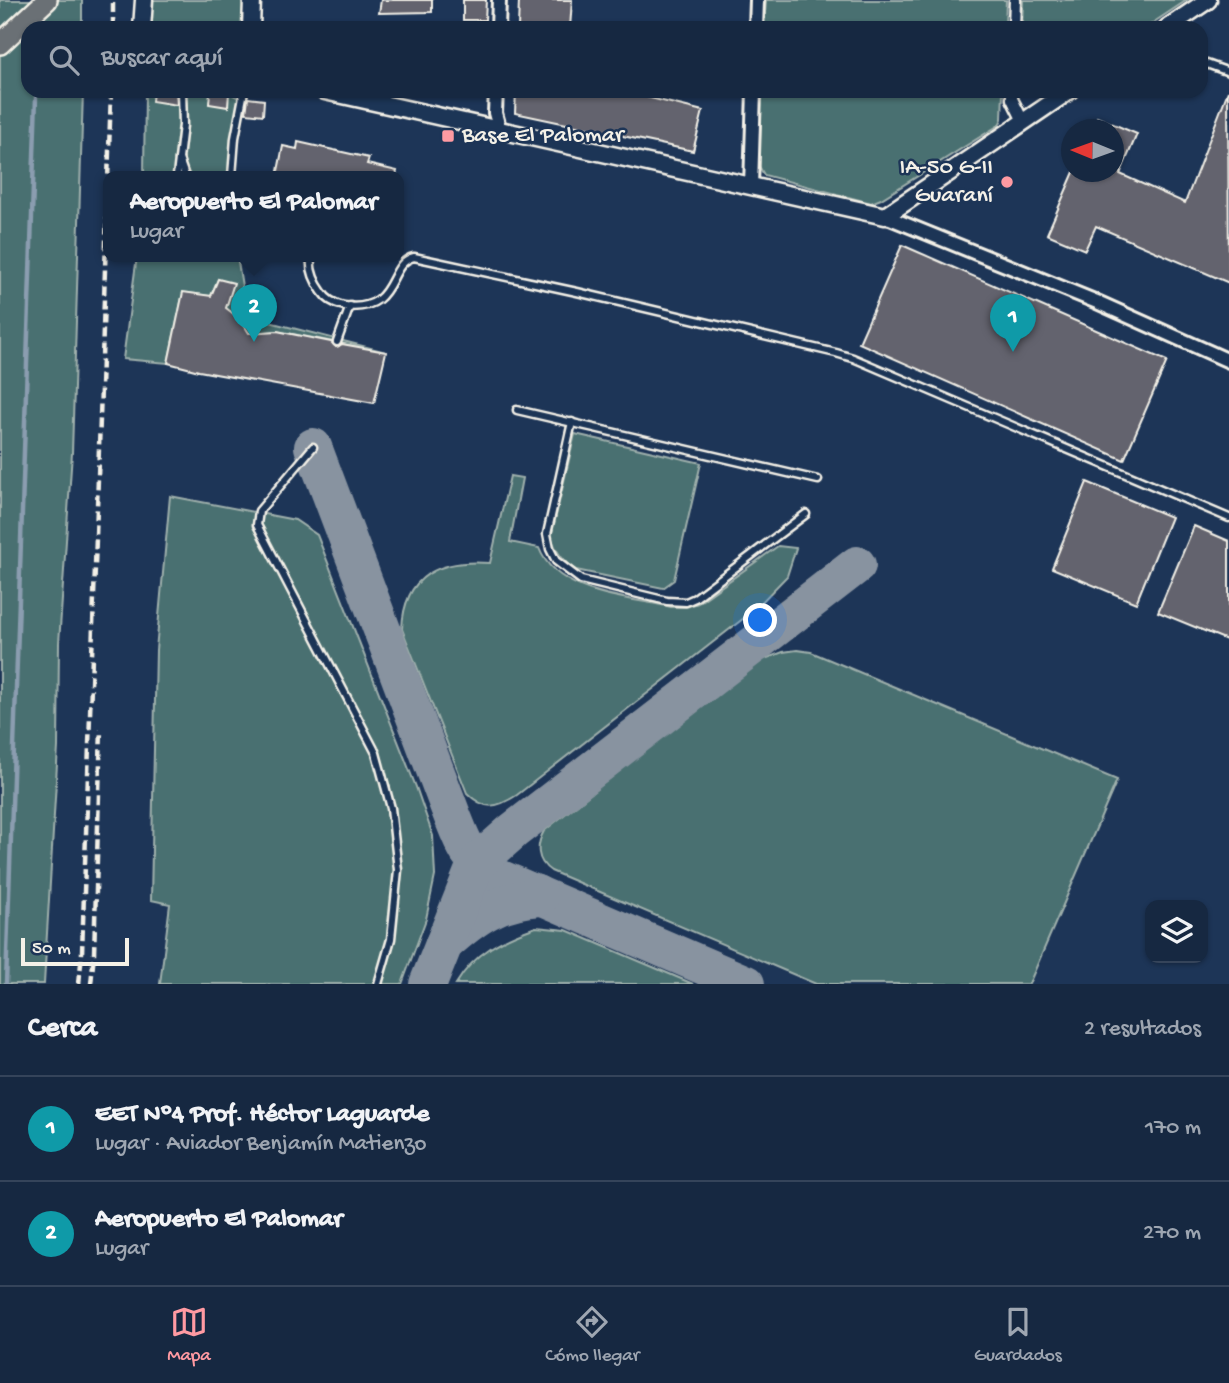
<!DOCTYPE html>
<html lang="es">
<head>
<meta charset="utf-8">
<style>
	:root { --surface:#162841; --page:#23344c; --text:#f1f3f6; --muted:#9ea6b1; --line:#35445a; --accent:#ff9aa2 }
	body { margin:0; font-family:"Gochi Hand",sans-serif; background:var(--page); color:var(--text) }
	.controls { position:absolute; right:21px; bottom:21px; display:grid; overflow:hidden; border-radius:14px; box-shadow:0 2px 5px #0004 }
	.controls button { width:63px; height:63px; display:grid; place-items:center; padding:0; border:0; border-bottom:2px solid var(--line); background:var(--surface); color:var(--text); font:35px sans-serif }
	.compass { position:absolute; left:1061px; top:119px; width:63px; height:63px; border-radius:50%; background:var(--surface); box-shadow:0 2px 5px #0004; rotate:271deg }
	.scale { position:absolute; left:21px; bottom:18px; width:108px; box-sizing:border-box; padding-left:7px; border:4px solid #f4f1e8; border-top:0; font-size:19px; line-height:24px; white-space:nowrap; color:#f4f1e8; -webkit-text-stroke:5px #1d3557; paint-order:stroke }
	.you { position:absolute; left:761px; top:621px; width:24px; height:24px; margin:-18px; border:5px solid #fff; border-radius:50%; background:#1a73e8; box-shadow:0 0 0 10px #1a73e833 }
	.badge { display:grid; place-items:center; width:46px; height:46px; border-radius:50%; background:var(--accent); color:#fff; font-size:23px; font-weight:700 }
	.pin { position:absolute; translate:-50% -58px; filter:drop-shadow(0 2px 4px #0008) }
	.pin::after { content:''; position:absolute; top:37px; width:24px; height:21px; background:inherit; clip-path:polygon(0 0,100% 0,50% 100%) }
	.popup { position:absolute; left:103px; top:171px; width:301px; height:91px; box-sizing:border-box; display:grid; place-content:center; border-radius:14px; background:var(--surface); filter:drop-shadow(0 2px 5px #0005); font-size:23px; white-space:nowrap; color:var(--muted) }
	.popup b { font-size:26px; color:var(--text) }
	.popup::after { content:''; position:absolute; left:50%; top:100%; margin-left:-14px; border:14px solid transparent; border-top-color:var(--surface) }
	.list { margin:0; padding:0; list-style:none }
	h2 { display:flex; justify-content:space-between; align-items:center; height:91px; margin:0; padding:0 28px; font-size:30px }
	h2 small { font-size:23px; font-weight:400; color:var(--muted) }
	.list li { display:grid; grid-template-columns:46px 1fr auto; gap:21px; align-items:center; box-sizing:border-box; height:105px; padding:0 28px; border-top:2px solid var(--line) }
	.list b { display:block; font-size:26px; white-space:nowrap }
	.list p { margin:0; font-size:23px; white-space:nowrap; color:var(--muted) }
	.list em { font-size:23px; font-style:normal; color:var(--muted) }
	.icon { flex:none; width:38px; height:38px; fill:none; stroke:currentColor; stroke-width:2; stroke-linecap:round; stroke-linejoin:round }
	.map { position:relative; flex:none; width:1229px; height:984px; overflow:hidden }
	.search { position:absolute; background:var(--surface); box-shadow:0 2px 5px #0004; left:21px; right:21px; top:21px; height:77px; display:flex; align-items:center; gap:18px; box-sizing:border-box; padding:0 24px; border-radius:21px; color:var(--muted); font-size:26px }
	.sheet { height:301px; background:var(--surface) }
	nav { display:flex; justify-content:space-around; align-items:center; box-sizing:border-box; height:98px; border-top:2px solid var(--line); background:var(--surface); font-size:19px; color:var(--muted) }
	nav a { display:grid; justify-items:center; gap:4px }
	nav .on { color:var(--accent) }
	.map>svg:first-child { display:block }
	.green { fill:#4a6f71; stroke:#9fb0ac; stroke-width:2 }
	.lines { fill:none; stroke-linecap:round; stroke-linejoin:round }
	.stream { stroke:#8b9db0; stroke-width:4.5 }
	.taxiway { stroke:#8893a0; stroke-width:38 }
	.building { fill:#64646e; stroke:#f4f1e8; stroke-width:2 }
	.service-casing { stroke:#f4f1e8; stroke-width:11 }
	.pedestrian-casing { stroke:#f4f1e8; stroke-width:15 }
	.minor-casing { stroke:#f4f1e8; stroke-width:18 }
	.tertiary-casing { stroke:#f4f1e8; stroke-width:21 }
	.primary-casing { stroke:#f4f1e8; stroke-width:24 }
	.service { stroke:#1d3557; stroke-width:6 }
	.pedestrian { stroke:#1d3557; stroke-width:10 }
	.minor { stroke:#1d3557; stroke-width:12 }
	.tertiary { stroke:#1d3557; stroke-width:16 }
	.primary { stroke:#6b7074; stroke-width:19 }
	.rail { stroke:#f4f1e8; stroke-width:4.5; stroke-dasharray:10 5; stroke-linecap:butt }
	.poi-dot { fill:#ff9aa2; stroke:#1d3557; stroke-width:2.5 }
	.labels { text-anchor:middle; dominant-baseline:central; stroke-width:5; stroke-linejoin:round; paint-order:stroke }
	.poi-label { font-size:24px; fill:#f4f1e8; stroke:#1d3557; text-anchor:start }
</style>
</head>
<body>
<div class="map">
<svg width="1229" height="984" viewBox="0 0 1229 984">
	<rect width="100%" height="100%" fill="#1d3557"/>
	<filter id="ink" filterUnits="userSpaceOnUse"><feTurbulence type="fractalNoise" baseFrequency=".0143" numOctaves="2"/><feDisplacementMap in="SourceGraphic" scale="14" xChannelSelector="R" yChannelSelector="G"/><feConvolveMatrix kernelMatrix="1 2 1 2 8 2 1 2 1" color-interpolation-filters="sRGB"/></filter>
	<g filter="url(#ink)">
		<g class="green">
			<polygon points="0,0 82,0 82,28 28,28 28,91 83,91 72,453 59,643 58,747 44,984 0,984"/>
			<polygon points="152,0 244,0 243,28 152,28"/>
			<polygon points="766,0 1006,0 1005,28 764,28"/>
			<polygon points="1023,0 1187,0 1145,28 1022,28"/>
			<polygon points="145,91 226,91 240,99 232,135 229,176 144,176"/>
			<polygon points="762,91 1003,91 1002,119 999,125 881,199 871,203 764,175 759,166"/>
			<polygon points="137,256 237,256 242,286 242,315 386,352 277,331 249,333 240,319 226,308 233,284 218,279 211,296 183,292 168,363 123,359"/>
			<path d="M575,434L701,463L674,580L663,588L576,570C562,560 557,553 551,537Z"/>
			<path d="M510,476L522,478L510,542L539,548C557,595 627,597 671,607H686L698,603L778,546L796,548L787,576L753,611L517,795C497,808 485,811 467,793L402,629C404,574 441,559 490,563Z"/>
			<polygon points="170,496 295,520 317,535 416,787 433,836 435,876 426,919 402,984 160,984 170,904 151,900 156,650"/>
			<path d="M797,650L811,652L1117,780L1029,984H816L551,871C536,861 536,845 544,831L754,663L783,652Z"/>
			<path d="M536,927L566,930L693,984H456C475,952 502,939 536,927Z"/>
		</g>
		<g class="lines">
			<polyline class="stream" points="6,984 36,97"/>
			<g class="taxiway">
				<path d="M313,447L452,815C463,843 468,859 494,876L746,984"/>
				<path d="M444,944C475,916 497,900 540,897L537,894"/>
				<polyline points="428,984 476,864 513,831 857,565"/>
			</g>
		</g>
		<g class="building">
			<polygon points="381,0 432,0 432,12 379,13"/>
			<polygon points="463,0 486,0 485,20 463,20"/>
			<polygon points="519,0 572,0 570,28 518,28"/>
			<polygon points="153,91 176,92 177,105 152,101"/>
			<polygon points="210,91 229,92 228,107 209,104"/>
			<polygon points="516,91 622,91 703,111 693,151 515,113"/>
			<polygon points="1228,91 1229,283 1096,226 1085,250 1047,234 1074,172 1114,172 1114,130 1092,130 1097,117 1137,134 1120,174 1185,203"/>
			<polygon points="248,98 264,100 263,115 246,113"/>
			<polygon points="298,142 369,158 367,164 397,171 396,176 277,176 283,146 297,149"/>
			<polygon points="902,245 1167,361 1124,460 859,343"/>
			<polygon points="218,279 234,283 226,308 240,319 249,333 277,331 331,342 336,347 342,344 386,352 374,403 199,371 168,363 183,292 211,296"/>
			<polygon points="1087,482 1171,517 1136,603 1052,568"/>
			<polygon points="1194,526 1229,541 1229,641 1158,612"/>
		</g>
		<g class="lines">
			<defs>
				<g id="service">
					<polyline points="1201,62 1229,72"/>
					<polyline points="179,159 185,176"/>
					<polyline points="177,176 183,125 182,91"/>
					<polyline points="232,176 235,138 244,91"/>
					<path d="M311,256C309,270 314,281 322,292C327,300 335,304 344,306C399,313 386,263 414,257L577,292L836,353L853,358L1229,518"/>
					<polyline points="337,342 350,306"/>
					<polyline points="517,410 818,480"/>
					<polyline points="572,422 547,534 550,549 556,561 581,580 667,601 686,602 695,598 806,514"/>
					<polyline points="313,447 259,511 257,525 376,753 391,808 398,870 391,939 378,984"/>
				</g>
				<g id="pedestrian">
					<polyline points="1014,28 1015,0"/>
					<polyline points="1012,91 1012,99 1023,121"/>
				</g>
				<g id="minor">
					<polyline points="498,28 499,0"/>
					<polyline points="756,28 757,0"/>
					<polyline points="496,91 495,113 500,131"/>
					<polyline points="751,186 754,91"/>
					<polyline points="885,216 1097,302 1229,361"/>
				</g>
				<g id="tertiary">
					<polyline points="142,28 144,0"/>
					<polyline points="251,28 252,0"/>
					<polyline points="1167,28 1208,0"/>
					<polyline points="325,91 885,216 1069,91"/>
				</g>
				<polyline id="primary" points="0,44 47,0"/>
			</defs>
			<use href="#service" class="service-casing"/>
			<use href="#pedestrian" class="pedestrian-casing"/>
			<use href="#minor" class="minor-casing"/>
			<use href="#tertiary" class="tertiary-casing"/>
			<use href="#primary" class="primary-casing"/>
			<use href="#service" class="service"/>
			<use href="#pedestrian" class="pedestrian"/>
			<use href="#minor" class="minor"/>
			<use href="#tertiary" class="tertiary"/>
			<use href="#primary" class="primary"/>
			<g class="rail">
				<polyline points="113,28 113,0"/>
				<polyline points="79,984 82,953 111,91"/>
				<polyline points="91,984 94,954 101,729"/>
			</g>
		</g>
	</g>
	<g class="poi-dot">
		<rect x="441" y="129" width="14" height="14" rx="3.5"/>
		<circle cx="1007" cy="182" r="7"/>
	</g>
	<g class="labels">
		<g class="poi-label">
			<text x="462" y="136">Base El Palomar</text>
			<text x="993" y="168" text-anchor="end">IA-50 G-II<tspan x="993" dy="28">Guaraní</tspan></text>
		</g>
	</g>
</svg>
<div class="controls">
<button><svg class="icon" aria-label="layers" viewBox="0 0 24 24"><path d="M12 4l9 5-9 5-9-5zM3 14l9 5 9-5"/></svg></button>
</div>
<svg class="compass" viewBox="-18 -18 36 36"><path d="M0-13l5 13h-10z" fill="#e53935"/><path d="M0 13l5-13h-10z" fill="#9ea6b1"/></svg>
<div class="scale">50 m</div>
<div class="you"></div>
<div class="pin badge" style="left:1013px;top:352px;background:#0f9aa8">1</div>
<div class="pin badge" style="left:254px;top:342px;background:#0f9aa8">2</div>
<div class="popup"><b>Aeropuerto El Palomar</b>Lugar</div>
<div class="search"><svg class="icon" aria-label="search" viewBox="0 0 24 24"><circle cx="10" cy="10" r="6"/><path d="M15 15l6 6"/></svg>Buscar aquí</div>
</div>
<section class="sheet">
<h2>Cerca<small>2 resultados</small></h2>
<ul class="list">
<li><span class="badge" style="background:#0f9aa8">1</span><div><b>EET Nº4 Prof. Héctor Laguarde</b><p>Lugar · Aviador Benjamín Matienzo</p></div><em>170 m</em></li>
<li><span class="badge" style="background:#0f9aa8">2</span><div><b>Aeropuerto El Palomar</b><p>Lugar</p></div><em>270 m</em></li>
</ul>
</section>
<nav>
<a class="on"><svg class="icon" aria-label="map" viewBox="0 0 24 24"><path d="M3 6l6-2 6 2 6-2v14l-6 2-6-2-6 2zM9 4v14M15 6v14"/></svg>Mapa</a>
<a><svg class="icon" aria-label="directions" viewBox="0 0 24 24"><path d="M12 3l9 9-9 9-9-9zM9 14v-3h6M13 9l2 2-2 2"/></svg>Cómo llegar</a>
<a><svg class="icon" aria-label="saved" viewBox="0 0 24 24"><path d="M7 4h10v16l-5-4-5 4z"/></svg>Guardados</a>
</nav>
</body>
</html>
